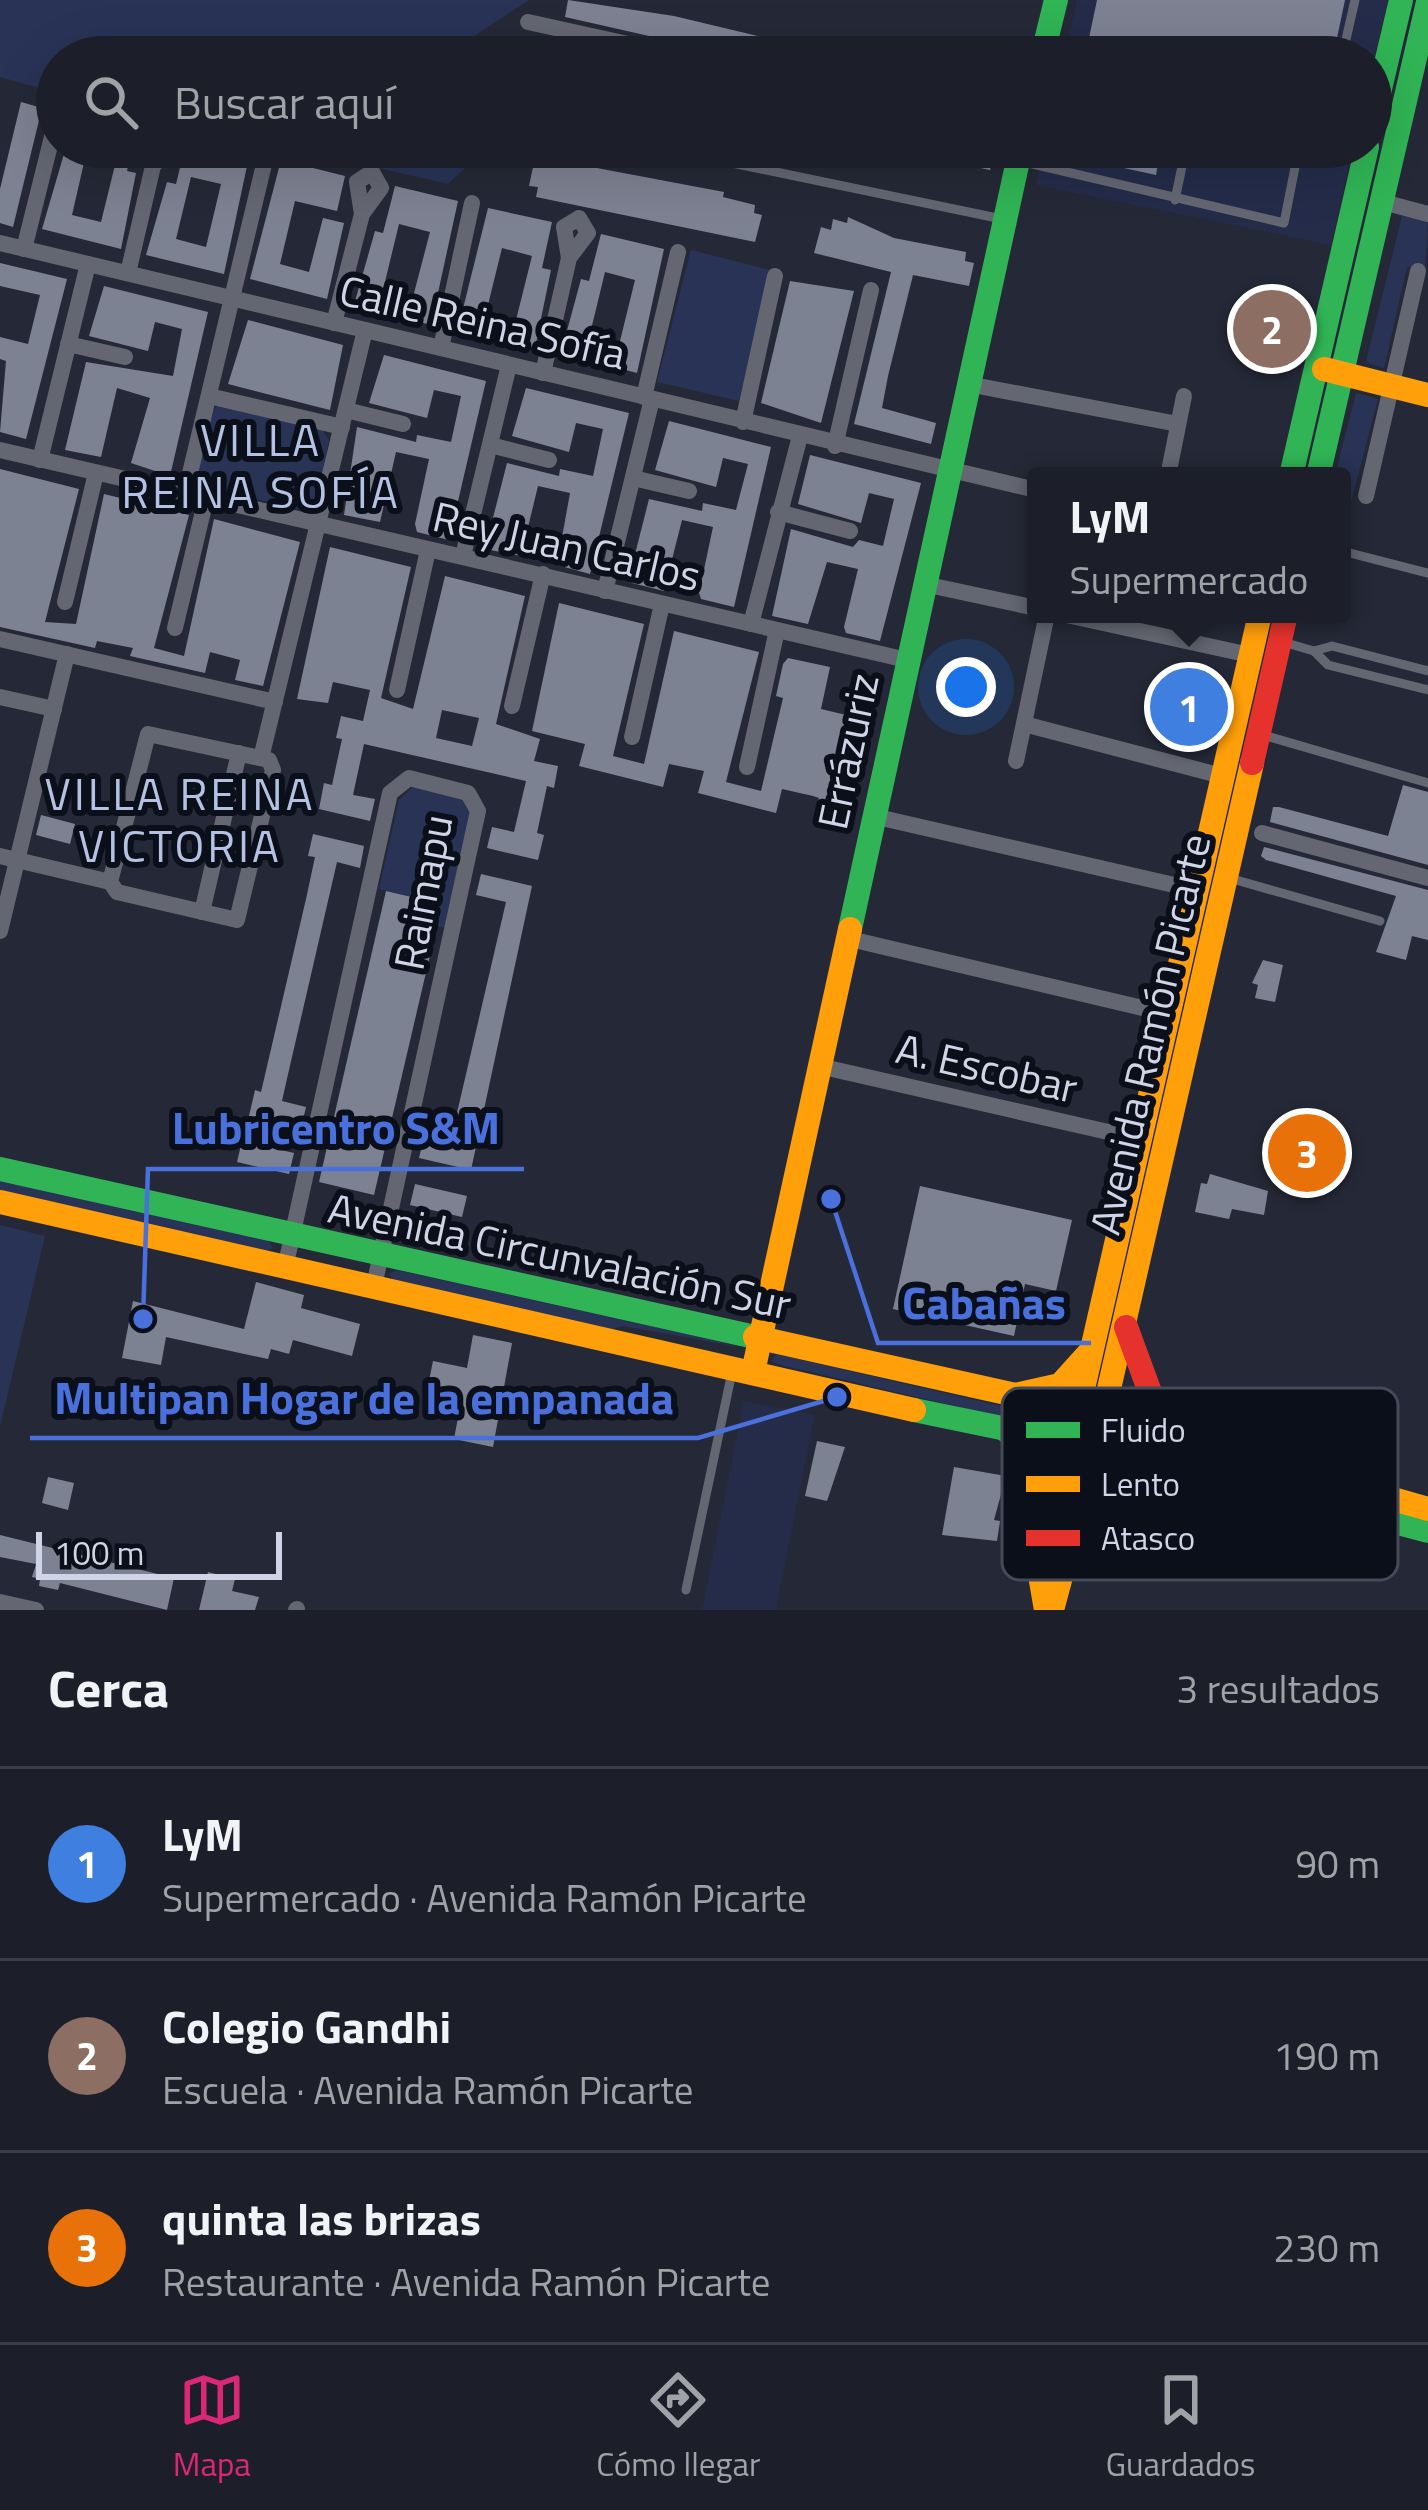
<!DOCTYPE html>
<html lang="es">
<head>
<meta charset="utf-8">
<style>
	:root { --surface:#1c1f29; --page:#292c35; --text:#f1f3f6; --muted:#a0a2a8; --line:#3a3d46; --accent:#db2777 }
	body { margin:0; font-family:"Titillium Web",sans-serif; background:var(--page); color:var(--text) }
	.scale { position:absolute; left:36px; bottom:30px; width:246px; box-sizing:border-box; padding-left:12px; border:6px solid #cfd5e6; border-top:0; font-size:33px; line-height:42px; white-space:nowrap; color:#cfd5e6; -webkit-text-stroke:9px #0b0f1a; paint-order:stroke }
	.you { position:absolute; left:966px; top:687px; width:42px; height:42px; margin:-30px; border:9px solid #fff; border-radius:50%; background:#1a73e8; box-shadow:0 0 0 18px #1a73e833 }
	.badge { display:grid; place-items:center; width:78px; height:78px; border-radius:50%; background:var(--accent); color:#fff; font-size:39px; font-weight:700 }
	.pin { position:absolute; translate:-50% -50%; border:6px solid #fff; box-shadow:0 3px 12px #0006 }
	.popup { position:absolute; left:1027px; top:467px; width:324px; height:156px; box-sizing:border-box; display:grid; place-content:center; border-radius:12px; background:var(--surface); filter:drop-shadow(0 3px 9px #0005); font-size:39px; white-space:nowrap; color:var(--muted) }
	.popup b { font-size:45px; color:var(--text) }
	.popup::after { content:''; position:absolute; left:50%; top:100%; margin-left:-24px; border:24px solid transparent; border-top-color:var(--surface) }
	.list { margin:0; padding:0; list-style:none }
	h2 { display:flex; justify-content:space-between; align-items:center; height:156px; margin:0; padding:0 48px; font-size:51px }
	h2 small { font-size:39px; font-weight:400; color:var(--muted) }
	.list li { display:grid; grid-template-columns:78px 1fr auto; gap:36px; align-items:center; box-sizing:border-box; height:192px; padding:0 48px; border-top:3px solid var(--line) }
	.list b { display:block; font-size:45px; white-space:nowrap }
	.list p { margin:0; font-size:39px; white-space:nowrap; color:var(--muted) }
	.list em { font-size:39px; font-style:normal; color:var(--muted) }
	.icon { flex:none; width:66px; height:66px; fill:none; stroke:currentColor; stroke-width:2; stroke-linecap:round; stroke-linejoin:round }
	.map { position:relative; flex:none; width:1428px; height:1610px; overflow:hidden }
	.search { position:absolute; background:var(--surface); box-shadow:0 12px 48px #0002; left:36px; right:36px; top:36px; height:132px; display:flex; align-items:center; gap:30px; box-sizing:border-box; padding:0 42px; border-radius:66px; color:var(--muted); font-size:45px }
	.sheet { height:732px; background:var(--surface) }
	nav { display:flex; justify-content:space-around; align-items:center; box-sizing:border-box; height:168px; border-top:3px solid var(--line); background:var(--surface); font-size:33px; color:var(--muted) }
	nav a { display:grid; justify-items:center; gap:6px }
	nav .on { color:var(--accent) }
	.map>svg:first-child { display:block }
	.built { fill:#242c4a }
	.green { fill:#283356 }
	.building { fill:#7d8292; fill-rule:evenodd }
	.lines { fill:none; stroke-linecap:round; stroke-linejoin:round }
	.lane { stroke:#646772; stroke-width:9 }
	.street { stroke:#646772; stroke-width:16 }
	.fast { stroke:#30b455; stroke-width:24 }
	.slow { stroke:#ff9f0a; stroke-width:24 }
	.jam { stroke:#e5322d; stroke-width:24 }
	.labels { text-anchor:middle; dominant-baseline:central; stroke-width:12; stroke-linejoin:round; paint-order:stroke }
	.street-label { font-size:42px; fill:#cfd5e6; stroke:#0b0f1a }
	.neighbourhood-label { font-size:45px; letter-spacing:3px; fill:#b5c1e3; stroke:#0b0f1a }
	.key { fill:#0b0f1a; stroke:#464a57; stroke-width:3 }
	.key-label { font-size:33px; fill:#cfd5e6 }
	.leader { fill:none; stroke:#4a70dc; stroke-width:4.5 }
	.callout-dot { fill:#4a70dc; stroke:#0b0f1a; stroke-width:4.5 }
	.callout-label { font-size:45px; text-anchor:middle; font-weight:bold; fill:#4a70dc; stroke:#0b0f1a; stroke-width:12; stroke-linejoin:round; paint-order:stroke }
</style>
</head>
<body>
<div class="map">
<svg width="1428" height="1610" viewBox="0 0 1428 1610">
	<rect width="100%" height="100%" fill="#252937"/>
	<g class="built">
		<polygon points="1077,0 1388,0 1371,72 1371,57 1064,57"/>
		<polygon points="1045,147 1353,147 1331,245 1036,185"/>
		<polygon points="744,1401 815,1415 776,1610 702,1610"/>
	</g>
	<g class="green">
		<polygon points="0,0 529,0 442,57 57,57 57,93 0,77"/>
		<polygon points="285,147 487,147 448,184"/>
		<polygon points="1407,215 1428,220 1425,271 1407,267 1384,368 1366,362 1402,216"/>
		<polygon points="691,250 770,270 739,401 657,382"/>
		<polygon points="1356,393 1378,399 1351,502 1342,500 1342,476 1335,476"/>
		<polygon points="219,405 323,430 329,441 315,504 307,511 201,486 196,477 210,412"/>
		<polygon points="413,787 468,800 473,811 446,928 418,922 423,900 379,889 399,800"/>
		<polygon points="0,1179 268,1240 273,1248 265,1251 0,1194"/>
		<polygon points="0,1225 45,1236 0,1427"/>
		<polygon points="396,1270 705,1338 740,1347 622,1326 613,1329 395,1282 389,1274"/>
		<polygon points="776,1354 1054,1418 1052,1429 781,1365 771,1361"/>
	</g>
	<g class="building">
		<polygon points="568,0 674,16 800,46 797,57 742,57 565,17"/>
		<polygon points="1097,0 1345,0 1333,57 1085,57"/>
		<polygon points="21,102 42,108 13,227 0,223 0,189"/>
		<path d="M66,147H132L127,171L136,173L121,249L42,229ZM86,154L116,161L101,222L72,215Z"/>
		<path d="M185,147L250,152L224,274L146,255L167,182L176,184ZM191,177L221,184L206,247L176,239Z"/>
		<polygon points="911,147 968,147 993,153 990,170 910,153"/>
		<polygon points="1055,147 1161,147 1156,175 1055,153"/>
		<polygon points="544,158 724,192 723,197 755,205 754,213 762,215 755,242 536,197 538,187 529,186 533,167 542,168"/>
		<polygon points="281,160 345,176 337,211 295,201 280,264 309,272 323,218 344,223 327,299 250,279"/>
		<path d="M395,186L458,201L431,325L354,305L375,231L383,233ZM399,224L430,232L413,297L383,290Z"/>
		<path d="M488,208L552,222L542,268L551,270L535,348L458,329ZM502,248L532,256L516,320L486,313Z"/>
		<polygon points="848,217 894,238 966,252 965,261 974,263 969,286 913,275 888,376 882,408 936,423 931,444 854,424 891,272 814,253 821,227 831,230 833,219 847,223"/>
		<path d="M601,234L664,249L637,373L561,353L581,279L589,281ZM605,272L635,280L619,345L589,338Z"/>
		<polygon points="0,263 67,279 26,439 0,432 6,361 0,359 0,337 28,344 40,295 0,286"/>
		<polygon points="790,281 854,291 821,423 761,403"/>
		<polygon points="104,286 208,312 170,476 131,463 150,398 117,388 101,457 65,450 86,362 173,376 182,329 155,322 148,351 89,336"/>
		<polygon points="248,320 343,345 330,410 228,384"/>
		<polygon points="384,355 486,381 449,540 417,532 415,524 429,459 396,452 380,522 344,515 357,427 416,442 417,435 451,442 461,396 434,390 427,418 369,403"/>
		<polygon points="526,388 629,413 590,574 557,565 570,493 538,486 521,556 485,549 507,463 559,476 560,469 593,476 603,429 576,423 569,452 512,436"/>
		<polygon points="669,421 771,447 734,607 701,599 699,593 713,527 682,520 664,591 628,582 649,499 702,511 703,503 736,510 748,464 723,458 716,487 655,470"/>
		<polygon points="810,455 921,483 880,641 846,633 844,627 858,569 827,562 808,624 772,616 791,529 853,547 859,540 883,546 894,499 869,493 861,523 798,504"/>
		<polygon points="0,469 79,489 45,622 76,624 104,494 189,515 154,648 184,656 214,519 300,542 263,686 235,680 240,660 210,652 205,673 130,656 133,648 97,641 95,648 0,627"/>
		<path d="M330,547L411,567L381,698L413,709L445,576L525,596L496,724L540,739L534,761L558,766L554,788L547,786L537,833L544,835L538,860L487,848L492,827L514,832L526,781L364,744L353,795L375,799L370,821L319,809L324,783L332,785L342,739L336,738L341,716L363,721L370,690L333,682L328,703L297,699ZM442,710L479,718L472,746L436,738Z"/>
		<polygon points="559,603 644,624 613,756 644,764 674,631 759,652 726,782 761,791 783,698 776,696 783,664 788,658 830,667 821,709 863,719 838,828 814,820 819,798 813,796 782,789 776,813 698,793 704,771 669,764 663,787 579,766 585,744 532,731"/>
		<polygon points="1403,785 1428,792 1428,865 1270,822 1273,807 1279,807 1388,836"/>
		<polygon points="41,815 75,824 70,844 36,835"/>
		<polygon points="313,834 364,846 360,868 337,862 286,1083 282,1101 306,1107 301,1128 249,1116 255,1090 261,1092 306,899 315,857 308,856"/>
		<polygon points="1264,847 1428,890 1428,940 1412,936 1406,960 1376,952 1396,896 1266,860 1261,856"/>
		<polygon points="481,874 532,886 471,1170 419,1158 424,1137 450,1143 506,902 476,895"/>
		<polygon points="386,891 420,899 414,929 435,934 374,1195 319,1182"/>
		<polygon points="1263,960 1283,965 1275,1002 1255,998 1258,985 1252,983"/>
		<polygon points="242,1141 294,1153 289,1174 237,1162"/>
		<polygon points="1210,1174 1268,1191 1264,1215 1232,1209 1229,1219 1195,1212 1201,1183 1207,1184"/>
		<polygon points="415,1184 467,1196 462,1217 410,1205"/>
		<polygon points="920,1186 1072,1220 1056,1291 1025,1284 1014,1336 893,1309"/>
		<polygon points="256,1282 304,1295 301,1308 360,1324 352,1356 293,1340 289,1354 271,1349 268,1359 166,1337 161,1365 122,1358 133,1301 244,1329"/>
		<polygon points="473,1335 512,1343 493,1447 454,1439 459,1412 424,1405 433,1361 467,1368"/>
		<polygon points="817,1441 845,1447 827,1501 805,1496"/>
		<polygon points="954,1467 1006,1476 994,1520 1000,1521 997,1541 942,1535"/>
		<polygon points="48,1477 74,1483 68,1510 42,1503"/>
		<polygon points="0,1535 174,1578 167,1610 60,1583 58,1590 39,1586 40,1579 32,1577 36,1564 0,1557"/>
		<polygon points="208,1572 235,1579 232,1591 259,1597 255,1610 199,1610"/>
	</g>
	<g class="lines">
		<g class="lane">
			<polyline points="1342,57 1355,0"/>
			<polyline points="655,147 1002,219"/>
			<polyline points="1020,161 1284,223 1299,147"/>
			<polyline points="1175,200 1186,147"/>
			<polyline points="1342,551 1427,573"/>
			<polyline points="1283,642 1314,651 1332,646 1428,671"/>
			<polyline points="1314,651 1328,665 1428,690"/>
			<polyline points="1263,735 1428,783"/>
			<polyline points="1229,878 1380,921"/>
			<polyline points="686,1590 732,1372"/>
		</g>
		<g class="street">
			<polyline points="528,22 687,57"/>
			<polyline points="1383,202 1428,214"/>
			<polyline points="0,243 1036,490"/>
			<polyline points="24,249 57,117"/>
			<polyline points="128,273 153,166 170,147"/>
			<polyline points="334,323 362,214 381,188 372,172 357,182 362,214"/>
			<polyline points="68,344 125,357"/>
			<polyline points="441,348 472,203"/>
			<polyline points="543,373 569,258 588,233 579,218 564,227 569,258"/>
			<polyline points="968,384 1178,424"/>
			<polyline points="209,396 342,427"/>
			<polyline points="644,397 678,252"/>
			<polyline points="346,410 403,424"/>
			<polyline points="743,422 775,276"/>
			<polyline points="490,445 549,460"/>
			<polyline points="835,446 871,290"/>
			<polyline points="0,450 907,660"/>
			<polyline points="40,460 88,264"/>
			<polyline points="1168,476 1184,396"/>
			<polyline points="633,478 689,491"/>
			<polyline points="185,494 266,156"/>
			<polyline points="1366,496 1418,271"/>
			<polyline points="778,512 850,531"/>
			<polyline points="463,556 509,365"/>
			<polyline points="924,584 1036,608"/>
			<polyline points="605,591 652,399"/>
			<polyline points="65,602 96,473"/>
			<polyline points="1062,614 1250,655"/>
			<polyline points="751,624 800,436"/>
			<polyline points="175,628 206,499"/>
			<polyline points="0,639 275,702"/>
			<polyline points="397,690 428,550"/>
			<polyline points="0,697 54,709"/>
			<polyline points="512,706 543,574"/>
			<polyline points="1024,724 1222,776"/>
			<polyline points="632,737 662,604"/>
			<polyline points="261,758 365,330"/>
			<polyline points="1016,761 1047,614"/>
			<polyline points="747,767 777,630"/>
			<polyline points="873,816 1196,890"/>
			<polyline points="1262,833 1428,878"/>
			<polyline points="0,856 110,882 117,892 237,920 273,770 269,760 148,734 110,882"/>
			<polyline points="202,912 239,753"/>
			<polyline points="0,931 67,654"/>
			<polyline points="846,938 1168,1014"/>
			<polyline points="819,1066 1139,1139"/>
			<polyline points="285,1268 390,793 409,778 468,793 478,811 374,1286"/>
			<polyline points="0,1602 36,1610"/>
			<polyline points="296,1610 297,1609"/>
		</g>
		<g class="fast">
			<polyline points="1042,57 1056,0"/>
			<polyline points="1371,127 1401,0"/>
			<polyline points="1291,476 1367,147"/>
			<polyline points="1318,476 1428,2"/>
			<polyline points="850,929 1021,147"/>
			<polyline points="0,1169 755,1337"/>
			<polyline points="914,1410 1167,1462 1428,1531"/>
			<polyline points="1008,1432 1025,1441 1061,1485"/>
			<polyline points="1082,1534 1122,1485 1167,1462"/>
		</g>
		<g class="slow">
			<polyline points="1324,369 1428,395"/>
			<polyline points="0,1202 914,1410"/>
			<polyline points="755,1337 1078,1409 1428,1509"/>
			<polyline points="753,1372 850,929"/>
			<polyline points="1015,1395 1060,1385 1088,1354"/>
			<polyline points="1046,1610 1041,1581 1061,1485 1260,614"/>
			<polyline points="1052,1610 1095,1450 1252,763"/>
		</g>
		<g class="jam">
			<polyline points="1252,763 1286,614"/>
			<polyline points="1126,1327 1151,1395 1201,1446"/>
		</g>
	</g>
	<g class="labels">
		<g class="street-label">
			<text transform="translate(483 321) rotate(13)">Calle Reina Sofía</text>
			<text transform="translate(567 545) rotate(13)">Rey Juan Carlos</text>
			<text transform="translate(847 751) rotate(-78)">Errázuriz</text>
			<text transform="translate(422 892) rotate(-79)">Raimapu</text>
			<text transform="translate(1149 1034) rotate(-77)">Avenida Ramón Picarte</text>
			<text transform="translate(987 1067) rotate(13)">A. Escobar</text>
			<text transform="translate(560 1255) rotate(12)">Avenida Circunvalación Sur</text>
		</g>
		<g class="neighbourhood-label">
			<text x="261" y="439">VILLA<tspan x="261" dy="52">REINA SOFÍA</tspan></text>
			<text x="180" y="793">VILLA REINA<tspan x="180" dy="52">VICTORIA</tspan></text>
		</g>
	</g>
	<rect x="1002" y="1388" width="396" height="192" rx="18" class="key"/>
	<rect x="1026" y="1422" width="54" height="16" fill="#30b455"/>
	<rect x="1026" y="1476" width="54" height="16" fill="#ff9f0a"/>
	<rect x="1026" y="1530" width="54" height="16" fill="#e5322d"/>
	<g class="key-label">
		<text x="1101" y="1442">Fluido</text>
		<text x="1101" y="1496">Lento</text>
		<text x="1101" y="1550">Atasco</text>
	</g>
	<path class="leader" d="M143 1319L148 1169H524M831 1199L878 1343H1091M837 1397L698 1438H30"/>
	<g class="callout-dot">
		<circle cx="143" cy="1319" r="12"/>
		<circle cx="831" cy="1199" r="12"/>
		<circle cx="837" cy="1397" r="12"/>
	</g>
	<g class="callout-label">
		<text x="336" y="1144">Lubricentro S&amp;M</text>
		<text x="984" y="1319">Cabañas</text>
		<text x="364" y="1414">Multipan Hogar de la empanada</text>
	</g>
</svg>
<div class="scale">100 m</div>
<div class="you"></div>
<div class="pin badge" style="left:1189px;top:707px;background:#3f7fe0">1</div>
<div class="popup"><b>LyM</b>Supermercado</div>
<div class="pin badge" style="left:1272px;top:329px;background:#8d6e63">2</div>
<div class="pin badge" style="left:1307px;top:1153px;background:#e8710a">3</div>
<div class="search"><svg class="icon" aria-label="search" viewBox="0 0 24 24"><circle cx="10" cy="10" r="6"/><path d="M15 15l6 6"/></svg>Buscar aquí</div>
</div>
<section class="sheet">
<h2>Cerca<small>3 resultados</small></h2>
<ul class="list">
<li><span class="badge" style="background:#3f7fe0">1</span><div><b>LyM</b><p>Supermercado · Avenida Ramón Picarte</p></div><em>90 m</em></li>
<li><span class="badge" style="background:#8d6e63">2</span><div><b>Colegio Gandhi</b><p>Escuela · Avenida Ramón Picarte</p></div><em>190 m</em></li>
<li><span class="badge" style="background:#e8710a">3</span><div><b>quinta las brizas</b><p>Restaurante · Avenida Ramón Picarte</p></div><em>230 m</em></li>
</ul>
</section>
<nav>
<a class="on"><svg class="icon" aria-label="map" viewBox="0 0 24 24"><path d="M3 6l6-2 6 2 6-2v14l-6 2-6-2-6 2zM9 4v14M15 6v14"/></svg>Mapa</a>
<a><svg class="icon" aria-label="directions" viewBox="0 0 24 24"><path d="M12 3l9 9-9 9-9-9zM9 14v-3h6M13 9l2 2-2 2"/></svg>Cómo llegar</a>
<a><svg class="icon" aria-label="saved" viewBox="0 0 24 24"><path d="M7 4h10v16l-5-4-5 4z"/></svg>Guardados</a>
</nav>
</body>
</html>
